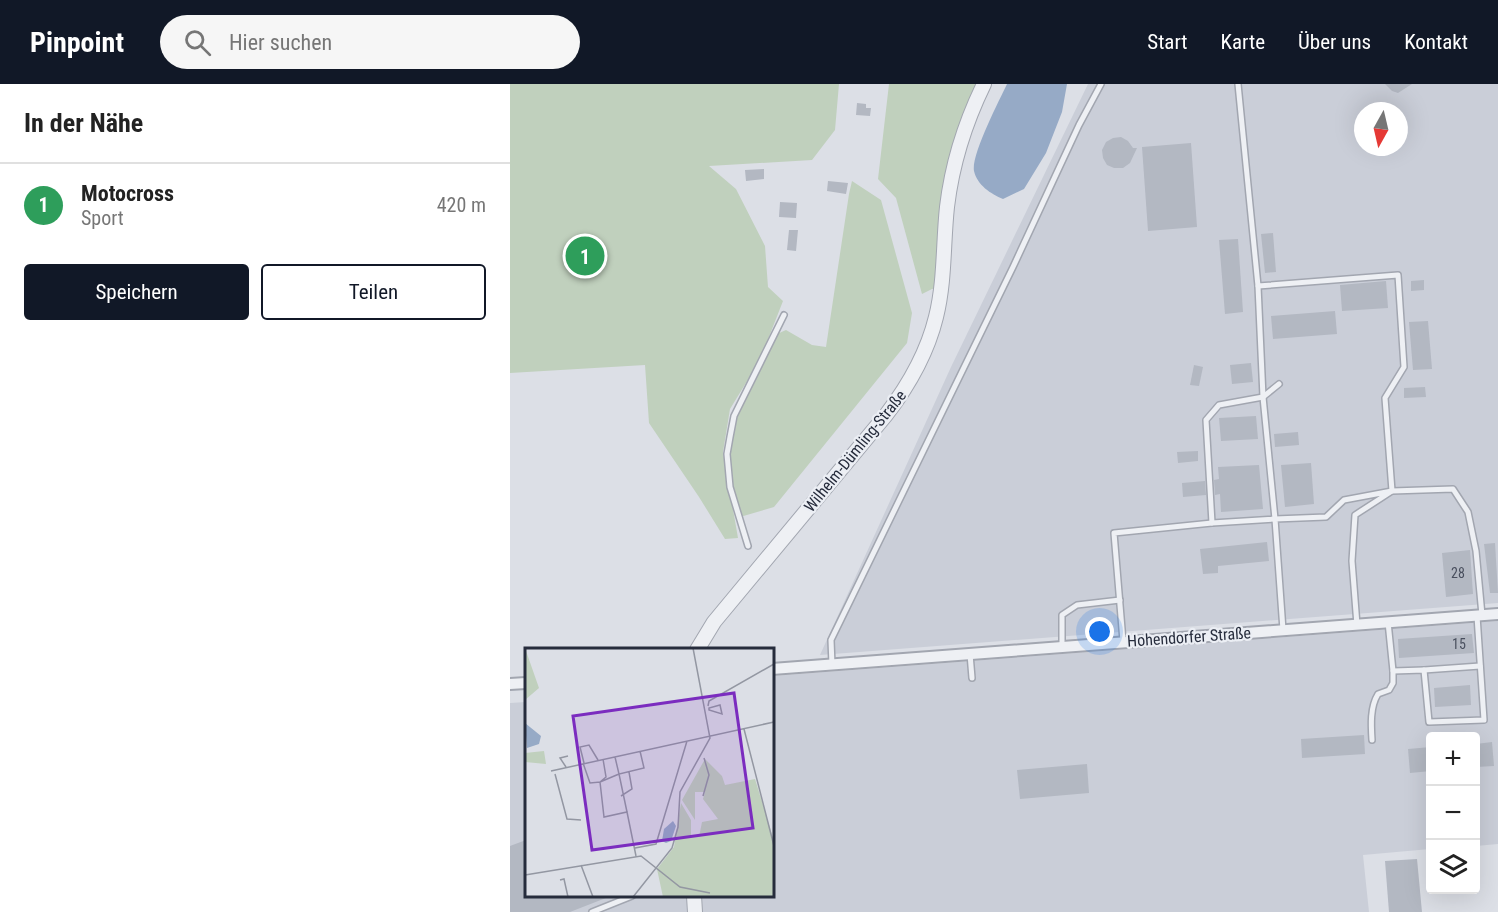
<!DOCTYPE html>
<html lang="de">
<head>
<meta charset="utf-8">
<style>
	:root { --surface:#fff; --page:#f6f6f6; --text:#222; --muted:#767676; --line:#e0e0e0; --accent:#111827 }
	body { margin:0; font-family:"Roboto Condensed",sans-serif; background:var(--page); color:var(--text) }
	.controls { position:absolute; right:18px; bottom:18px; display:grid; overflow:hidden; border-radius:6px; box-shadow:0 6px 24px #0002 }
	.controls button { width:54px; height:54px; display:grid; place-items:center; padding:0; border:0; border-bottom:2px solid var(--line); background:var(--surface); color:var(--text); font:30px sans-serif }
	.compass { position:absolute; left:844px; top:18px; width:54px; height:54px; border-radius:50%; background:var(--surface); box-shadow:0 6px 24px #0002; rotate:188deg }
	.you { position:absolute; left:590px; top:548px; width:21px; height:21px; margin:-15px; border:4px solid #fff; border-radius:50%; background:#1a73e8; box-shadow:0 0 0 9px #1a73e833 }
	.badge { display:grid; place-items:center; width:39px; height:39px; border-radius:50%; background:var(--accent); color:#fff; font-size:20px; font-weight:700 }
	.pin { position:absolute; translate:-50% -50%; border:3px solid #fff; box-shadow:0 2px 6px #0006 }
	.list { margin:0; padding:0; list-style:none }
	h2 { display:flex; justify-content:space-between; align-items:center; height:78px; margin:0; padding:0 24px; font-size:26px }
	h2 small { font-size:20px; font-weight:400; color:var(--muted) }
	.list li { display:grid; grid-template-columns:39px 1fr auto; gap:18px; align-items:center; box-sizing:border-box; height:84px; padding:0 24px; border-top:2px solid var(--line) }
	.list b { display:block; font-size:22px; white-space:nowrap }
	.list p { margin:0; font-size:20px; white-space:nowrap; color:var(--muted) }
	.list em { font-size:20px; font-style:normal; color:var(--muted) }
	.actions { display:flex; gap:12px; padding:18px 24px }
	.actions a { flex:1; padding:14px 0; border:2px solid var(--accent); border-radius:6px; text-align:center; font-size:21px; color:var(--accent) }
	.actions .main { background:var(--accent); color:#fff }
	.icon { flex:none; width:33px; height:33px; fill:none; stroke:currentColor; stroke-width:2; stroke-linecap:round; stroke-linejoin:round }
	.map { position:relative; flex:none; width:988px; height:828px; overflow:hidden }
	header { display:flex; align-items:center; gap:36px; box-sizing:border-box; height:84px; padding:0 30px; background:var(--accent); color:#fff }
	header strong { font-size:28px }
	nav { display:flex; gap:33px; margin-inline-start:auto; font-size:21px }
	.search { width:420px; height:54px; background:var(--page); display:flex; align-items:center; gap:15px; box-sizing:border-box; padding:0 21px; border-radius:33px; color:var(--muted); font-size:22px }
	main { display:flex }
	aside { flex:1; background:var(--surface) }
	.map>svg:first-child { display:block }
	.built { fill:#caced8; fill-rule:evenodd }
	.green { fill:#c0d0bd }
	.water { fill:#96aac6 }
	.building { fill:#b3b8c2 }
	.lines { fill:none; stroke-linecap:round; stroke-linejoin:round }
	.service-casing { stroke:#a2a6b0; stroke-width:8 }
	.minor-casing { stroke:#a2a6b0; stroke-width:14 }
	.tertiary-casing { stroke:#a2a6b0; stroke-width:16 }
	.service { stroke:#eef0f4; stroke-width:5 }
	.minor { stroke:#eef0f4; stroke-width:10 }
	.tertiary { stroke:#eef0f4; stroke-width:14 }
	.labels { text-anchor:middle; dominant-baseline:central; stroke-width:4.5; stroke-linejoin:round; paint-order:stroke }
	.number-label { font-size:14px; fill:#494f5e }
	.street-label { font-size:16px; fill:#262c3c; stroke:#ebeef4 }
	.inset-road { fill:none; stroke:#9397a2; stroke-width:1.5 }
	.view { fill:#7b2cbf; fill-opacity:0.15; stroke:#7b2cbf; stroke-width:3 }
	.inset-edge { fill:none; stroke:#262c3c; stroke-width:3 }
</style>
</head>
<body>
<header>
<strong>Pinpoint</strong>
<div class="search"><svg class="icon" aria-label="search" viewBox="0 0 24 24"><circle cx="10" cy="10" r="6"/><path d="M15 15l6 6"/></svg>Hier suchen</div>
<nav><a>Start</a><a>Karte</a><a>Über uns</a><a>Kontakt</a></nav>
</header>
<main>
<aside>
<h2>In der Nähe<small></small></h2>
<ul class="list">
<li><span class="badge" style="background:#2e9e5b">1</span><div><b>Motocross</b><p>Sport</p></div><em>420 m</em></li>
</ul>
<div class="actions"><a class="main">Speichern</a><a>Teilen</a></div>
</aside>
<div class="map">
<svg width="988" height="828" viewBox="0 0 988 828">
	<rect width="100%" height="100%" fill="#dcdfe6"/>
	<g class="built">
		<path d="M578,0H988V519L310,571L441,283ZM853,27H889V63H853Z"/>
		<polygon points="988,537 988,760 966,762 966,652 920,652 920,765 853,771 859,828 0,828 0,619 16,618 16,812 262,812 263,592"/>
	</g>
	<g class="green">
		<polygon points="0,0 329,0 325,46 302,76 199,82 226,105 255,162 258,203 273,217 250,276 220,325 213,368 228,454 215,455 189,413 139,339 135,281 0,289"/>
		<polygon points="379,0 467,0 436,101 430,205 422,205 412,210 386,114 368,95"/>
		<polygon points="342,97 371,116 402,229 397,259 264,423 230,433 222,401 219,369 225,333 267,250 276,246 302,261 316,263 339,110"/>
	</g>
	<path class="water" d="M497,0H557L552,28L536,69L514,105L493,115C481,110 467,101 464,87C461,71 489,17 497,0Z"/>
	<g class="building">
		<polygon points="875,0 902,0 888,9 882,7"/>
		<polygon points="347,19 356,20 356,24 361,24 360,32 346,31"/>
		<polygon points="611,53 618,57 623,64 627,64 620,79 613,84 604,84 597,81 593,74 592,66 596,58 603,54"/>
		<polygon points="681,59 687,143 638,147 632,63"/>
		<polygon points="254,85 254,95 236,97 235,86"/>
		<polygon points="318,97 338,99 336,110 317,107"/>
		<polygon points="270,118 287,119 286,134 269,133"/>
		<polygon points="279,146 288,146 286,167 277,166"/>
		<polygon points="763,149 766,188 755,189 751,150"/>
		<polygon points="728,155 733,228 715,230 709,156"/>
		<polygon points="914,196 914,206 901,207 901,197"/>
		<polygon points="876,197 878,224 832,227 830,201"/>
		<polygon points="825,227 827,250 763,255 761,232"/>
		<polygon points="918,237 922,285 903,286 899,238"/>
		<polygon points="741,279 743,298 722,300 720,281"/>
		<polygon points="684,281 693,283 689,302 680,301"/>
		<polygon points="915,303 916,313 894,314 894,304"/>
		<polygon points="746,332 748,355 711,357 709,334"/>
		<polygon points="788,348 789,361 765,363 764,350"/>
		<polygon points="688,367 688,377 668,379 667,368"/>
		<polygon points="801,379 804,420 775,423 771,381"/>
		<polygon points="749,381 753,425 711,428 710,410 705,411 704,396 709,395 708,383"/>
		<polygon points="695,397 696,411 673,413 672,399"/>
		<polygon points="757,458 759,477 708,482 708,489 693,490 690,465"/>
		<polygon points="985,459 988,509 980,509 974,460"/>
		<polygon points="960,466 963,510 936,513 932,469"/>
		<polygon points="962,550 964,569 889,574 888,555"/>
		<polygon points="960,601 961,621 925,623 924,604"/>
		<polygon points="854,651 855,670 792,674 791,655"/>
		<polygon points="982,658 984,682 966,683 966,660"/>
		<polygon points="921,663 921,687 900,689 898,665"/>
		<polygon points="577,680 579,709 510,715 507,686"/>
		<polygon points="16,756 16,812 101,812 60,828 0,828 0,762"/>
		<polygon points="907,775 912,828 879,828 875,777"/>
	</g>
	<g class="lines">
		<defs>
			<g id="service">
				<polyline points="728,0 748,202 888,191 894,283 875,314 882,407 943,405 958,428 966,467 972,531"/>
				<polyline points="702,439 696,336 709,321 753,313 769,300"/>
				<polyline points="238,462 220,403 217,370 220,353 224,332 274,231"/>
				<polyline points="878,538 883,587 914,586 919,638 974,636 967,532"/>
				<polyline points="773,546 765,435 816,433 834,416 882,407 845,431 842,477 847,541"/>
				<polyline points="613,557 604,449 702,439 765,435 753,313 748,202"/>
				<polyline points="552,562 552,531 567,521 610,516"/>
				<polyline points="460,570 462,594"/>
				<polyline points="322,581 321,556 503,183 569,41 591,0"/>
				<polyline points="914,586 970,582"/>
				<path d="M862,656C861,641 860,623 868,610L879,606L883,599V587"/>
				<polyline points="82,828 122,812"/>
			</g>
			<g id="minor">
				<polyline points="262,585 988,530"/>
				<polyline points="0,600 16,599"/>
			</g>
			<g id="tertiary">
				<path d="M187,566L204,538L376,331C399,301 417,270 426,233C435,197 433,160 437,123C442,81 455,39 474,0"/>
				<polyline points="184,812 185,828"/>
			</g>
		</defs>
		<use href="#service" class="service-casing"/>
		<use href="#minor" class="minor-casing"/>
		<use href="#tertiary" class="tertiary-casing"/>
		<use href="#service" class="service"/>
		<use href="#minor" class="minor"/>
		<use href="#tertiary" class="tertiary"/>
	</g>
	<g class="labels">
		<g class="number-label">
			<text x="948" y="489">28</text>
			<text x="949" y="560">15</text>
		</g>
		<g class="street-label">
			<text transform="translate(345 367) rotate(-51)">Wilhelm-Dümling-Straße</text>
			<text transform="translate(679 553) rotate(-4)">Hohendorfer Straße</text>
		</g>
	</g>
	<g transform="translate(15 564)">
		<rect width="249" height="249" fill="#dcdfe6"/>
		<path d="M0,0L14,40L0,52ZM19,103L21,116L0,114V105ZM180,111L197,128L200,137L230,131L249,193V249H138L132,221L149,199L156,155L166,172V189H174L177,174L193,171L178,151L180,144H170V172L157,152Z" fill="#c0d0bd"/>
		<path d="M0,75L16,88L14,96L2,100ZM148,173L151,178L146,193L141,195L137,193L139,181Z" fill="#96aac6"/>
		<path class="inset-road" d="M195,57L197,66L184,62V60ZM183,58L184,53L249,16M219,81L249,198M78,111L81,129L75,134L94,126L90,109M58,115L65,135L75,134L79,169L102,164L111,208M59,115L55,99L64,97L73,112M41,119L35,110L43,108M26,123L249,74M30,126L42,171L56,172M96,148L107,141L104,124M178,148L184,127L179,110M102,164L94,126L119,120L115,103M110,200L131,196L162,93M56,217L68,249M0,227L116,208L155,239L185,245M35,232L39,231L43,249M108,249L147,200L153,179L155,144L185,90L168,0"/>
		<path class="view" d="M209,45L228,180L67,202L48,68Z"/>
		<rect width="249" height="249" class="inset-edge"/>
	</g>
</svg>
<div class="controls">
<button>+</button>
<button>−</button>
<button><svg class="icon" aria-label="layers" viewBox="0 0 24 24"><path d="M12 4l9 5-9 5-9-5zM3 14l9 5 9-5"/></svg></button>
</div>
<svg class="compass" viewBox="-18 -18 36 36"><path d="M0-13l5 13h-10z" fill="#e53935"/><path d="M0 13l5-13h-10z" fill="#767676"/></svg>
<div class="you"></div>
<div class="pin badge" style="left:75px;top:172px;background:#2e9e5b">1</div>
</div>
</main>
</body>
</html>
